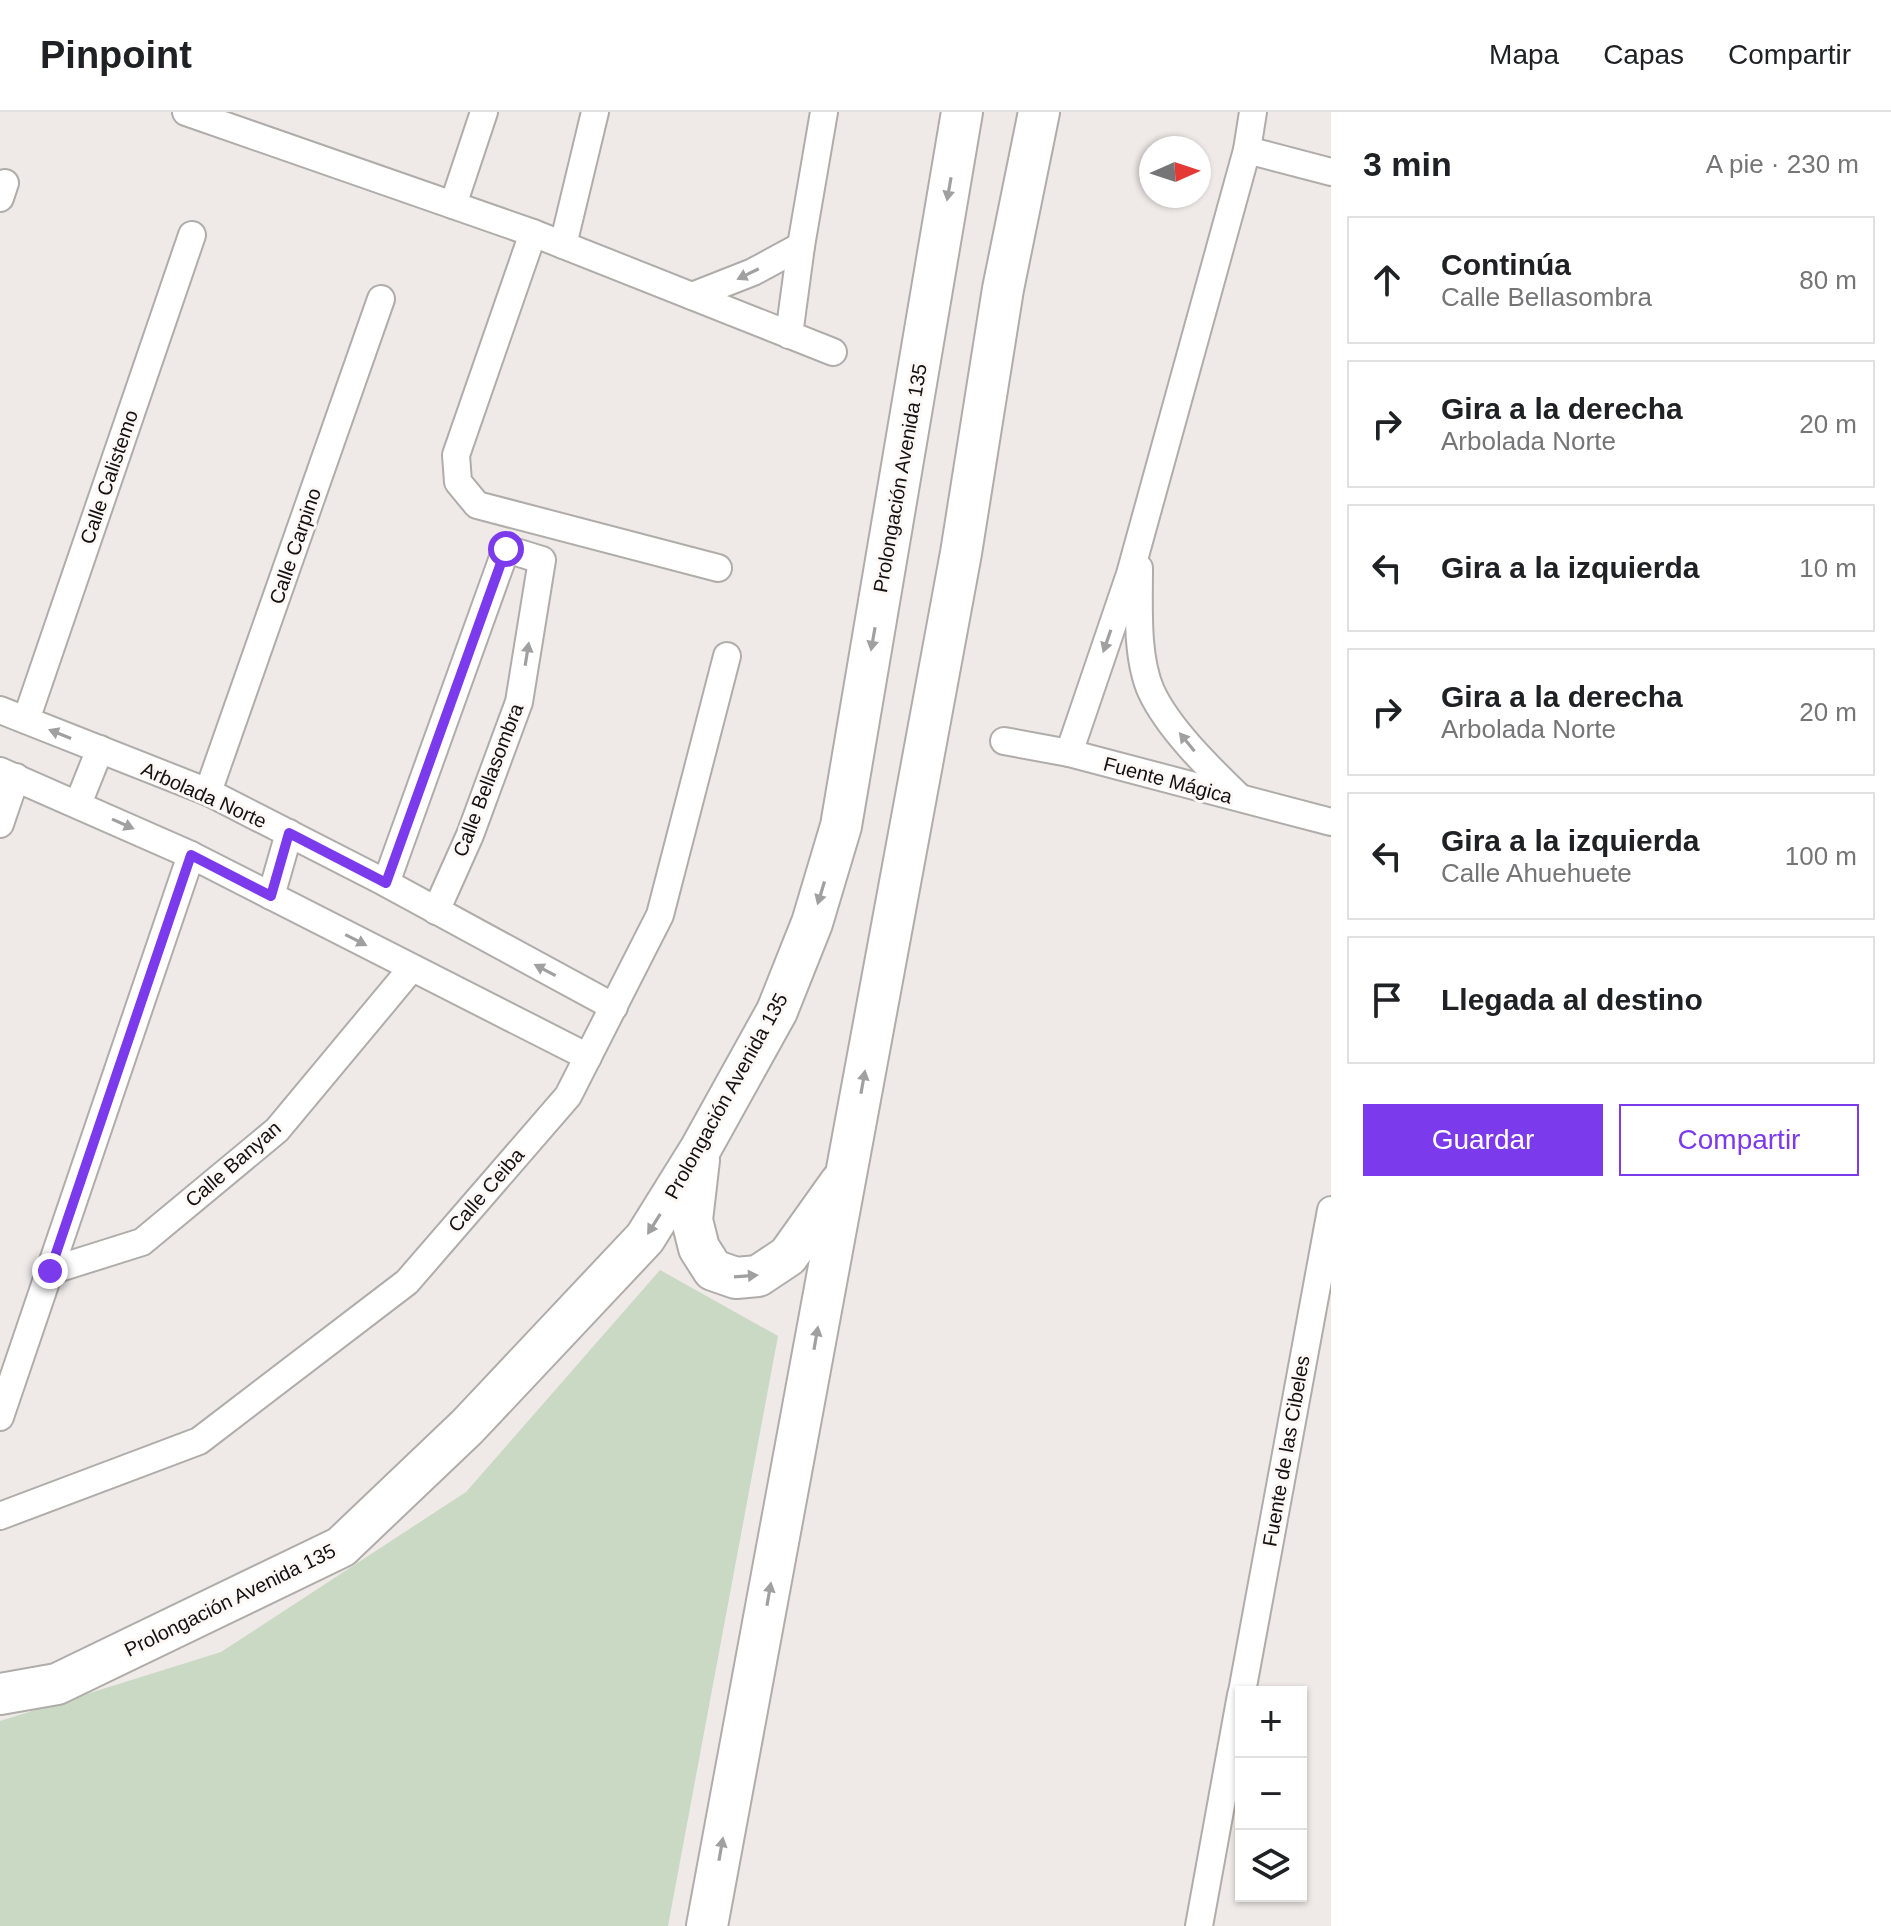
<!DOCTYPE html>
<html lang="es">
<head>
<meta charset="utf-8">
<style>
	:root { --surface:#fff; --page:#f6f6f6; --text:#202124; --muted:#757577; --line:#e0e0e0; --accent:#7c3aed }
	body { margin:0; font-family:Arial,sans-serif; background:var(--page); color:var(--text) }
	.controls { position:absolute; right:24px; bottom:24px; display:grid; overflow:hidden; border-radius:0px; box-shadow:0 2px 6px #0004 }
	.controls button { width:72px; height:72px; display:grid; place-items:center; padding:0; border:0; border-bottom:2px solid var(--line); background:var(--surface); color:var(--text); font:40px sans-serif }
	.compass { position:absolute; left:1139px; top:24px; width:72px; height:72px; border-radius:50%; background:var(--surface); box-shadow:0 2px 6px #0004; rotate:87deg }
	.stop { position:absolute; width:24px; height:24px; margin:-18px; border:6px solid #7c3aed; border-radius:50%; background:#fff }
	.stop.end { background:#7c3aed; border-color:#fff; box-shadow:0 2px 8px #0008 }
	.list { margin:0; padding:0; list-style:none }
	h2 { display:flex; justify-content:space-between; align-items:center; height:104px; margin:0; padding:0 32px; font-size:34px }
	h2 small { font-size:26px; font-weight:400; color:var(--muted) }
	.list li { display:grid; grid-template-columns:52px 1fr auto; gap:24px; align-items:center; box-sizing:border-box; height:128px; margin:0 16px 16px; padding:0 16px; border:2px solid var(--line); border-radius:0px }
	.list b { display:block; font-size:30px; white-space:nowrap }
	.list p { margin:0; font-size:26px; white-space:nowrap; color:var(--muted) }
	.list em { font-size:26px; font-style:normal; color:var(--muted) }
	.actions { display:flex; gap:16px; padding:24px 32px }
	.actions a { flex:1; padding:18px 0; border:2px solid var(--accent); border-radius:0px; text-align:center; font-size:28px; color:var(--accent) }
	.actions .main { background:var(--accent); color:#fff }
	.icon { flex:none; width:44px; height:44px; fill:none; stroke:currentColor; stroke-width:2; stroke-linecap:round; stroke-linejoin:round }
	.map { position:relative; flex:none; width:1331px; height:1814px; overflow:hidden }
	header { display:flex; align-items:center; gap:48px; box-sizing:border-box; height:112px; padding:0 40px; background:var(--surface); border-bottom:2px solid var(--line) }
	header strong { font-size:38px }
	nav { display:flex; gap:44px; margin-inline-start:auto; font-size:28px }
	main { display:flex }
	aside { flex:1; background:var(--surface) }
	.map>svg:first-child { display:block }
	.green { fill:#c9d9c3 }
	.lines { fill:none; stroke-linecap:round; stroke-linejoin:round }
	.minor-casing { stroke:#b0aca9; stroke-width:30 }
	.primary-casing { stroke:#b0aca9; stroke-width:44 }
	.minor { stroke:#fff; stroke-width:26 }
	.primary { stroke:#fff; stroke-width:40 }
	.oneway { fill:#a1a0a0 }
	.route { stroke:#7c3aed; stroke-width:10 }
	.labels { text-anchor:middle; dominant-baseline:central; stroke-width:6; stroke-linejoin:round; paint-order:stroke }
	.street-label { font-size:20px; fill:#131211; stroke:#fdf8f5 }
</style>
</head>
<body>
<header>
<strong>Pinpoint</strong>
<nav><a>Mapa</a><a>Capas</a><a>Compartir</a></nav>
</header>
<main>
<div class="map">
<svg width="1331" height="1814" viewBox="0 0 1331 1814">
	<rect width="100%" height="100%" fill="#efeae8"/>
	<polygon class="green" points="660,1158 778,1224 668,1814 0,1814 0,1609 221,1540 466,1380"/>
	<g class="lines">
		<defs>
			<g id="minor">
				<polyline points="186,0 533,121 833,240"/>
				<polyline points="1247,38 1331,60"/>
				<polyline points="0,86 5,71"/>
				<polyline points="453,93 484,0"/>
				<polyline points="533,121 456,343 458,370 477,393 718,456"/>
				<polyline points="563,133 595,0"/>
				<polyline points="692,184 753,160 801,134"/>
				<polyline points="789,223 801,134 824,0"/>
				<path d="M1139,456C1139,494 1136,545 1151,579C1168,616 1209,656 1238,684"/>
				<polyline points="0,598 208,680 386,771 614,895"/>
				<polyline points="26,608 192,123"/>
				<polyline points="1004,629 1069,641 1331,710"/>
				<polyline points="1069,641 1130,462 1247,38 1253,0"/>
				<polyline points="0,659 191,743 588,945"/>
				<polyline points="208,680 381,187"/>
				<polyline points="78,692 100,637"/>
				<polyline points="0,712 16,665"/>
				<polyline points="386,771 506,437 542,448 519,590 470,723 436,799"/>
				<polyline points="271,784 289,721"/>
				<polyline points="50,1159 142,1130 277,1018 411,857"/>
				<polyline points="0,1305 191,743"/>
				<polyline points="0,1404 199,1329 407,1170 568,984 660,803 727,544"/>
				<polyline points="1242,1580 1331,1098"/>
				<polyline points="1199,1814 1241,1583"/>
			</g>
			<g id="primary">
				<polyline points="699,1048 692,1108 699,1136 713,1158 736,1166 758,1164 788,1144 840,1071"/>
				<polyline points="0,1582 57,1572 341,1435 467,1315 645,1126 701,1036 777,899 812,811 841,714 962,0"/>
				<polyline points="707,1814 961,441 1003,177 1039,0"/>
			</g>
		</defs>
		<use href="#minor" class="minor-casing"/>
		<use href="#primary" class="primary-casing"/>
		<use href="#minor" class="minor"/>
		<use href="#primary" class="primary"/>
	</g>
	<defs><path id="oneway-solid" d="M-6-.8H1V-3.2L6.5 0L1 3.2V.8H-6Z" transform="scale(2)"/></defs>
	<g class="oneway">
		<use href="#oneway-solid" transform="translate(949 77) rotate(100)"/>
		<use href="#oneway-solid" transform="translate(748 162) rotate(154)"/>
		<use href="#oneway-solid" transform="translate(873 527) rotate(100)"/>
		<use href="#oneway-solid" transform="translate(1107 529) rotate(109)"/>
		<use href="#oneway-solid" transform="translate(527 542) rotate(-81)"/>
		<use href="#oneway-solid" transform="translate(60 622) rotate(-158)"/>
		<use href="#oneway-solid" transform="translate(1187 630) rotate(-129)"/>
		<use href="#oneway-solid" transform="translate(123 712) rotate(24)"/>
		<use href="#oneway-solid" transform="translate(821 781) rotate(107)"/>
		<use href="#oneway-solid" transform="translate(356 828) rotate(27)"/>
		<use href="#oneway-solid" transform="translate(545 858) rotate(-152)"/>
		<use href="#oneway-solid" transform="translate(863 970) rotate(-80)"/>
		<use href="#oneway-solid" transform="translate(654 1112) rotate(122)"/>
		<use href="#oneway-solid" transform="translate(746 1164) rotate(-4)"/>
		<use href="#oneway-solid" transform="translate(816 1226) rotate(-80)"/>
		<use href="#oneway-solid" transform="translate(769 1482) rotate(-80)"/>
		<use href="#oneway-solid" transform="translate(721 1737) rotate(-80)"/>
	</g>
	<g class="lines">
		<polyline class="route" points="50,1159 191,743 271,784 289,721 386,771 506,437"/>
	</g>
	<g class="labels">
		<g class="street-label">
			<text transform="translate(109 365) rotate(-71)">Calle Calistemo</text>
			<text transform="translate(900 366) rotate(-80)">Prolongación Avenida 135</text>
			<text transform="translate(295 434) rotate(-71)">Calle Carpino</text>
			<text transform="translate(488 668) rotate(-69)">Calle Bellasombra</text>
			<text transform="translate(1168 668) rotate(15)">Fuente Mágica</text>
			<text transform="translate(204 683) rotate(24)">Arbolada Norte</text>
			<text transform="translate(726 984) rotate(-61)">Prolongación Avenida 135</text>
			<text transform="translate(233 1052) rotate(-41)">Calle Banyan</text>
			<text transform="translate(486 1078) rotate(-49)">Calle Ceiba</text>
			<text transform="translate(1286 1339) rotate(-80)">Fuente de las Cibeles</text>
			<text transform="translate(230 1488) rotate(-26)">Prolongación Avenida 135</text>
		</g>
	</g>
</svg>
<div class="controls">
<button>+</button>
<button>−</button>
<button><svg class="icon" aria-label="layers" viewBox="0 0 24 24"><path d="M12 4l9 5-9 5-9-5zM3 14l9 5 9-5"/></svg></button>
</div>
<svg class="compass" viewBox="-18 -18 36 36"><path d="M0-13l5 13h-10z" fill="#e53935"/><path d="M0 13l5-13h-10z" fill="#757577"/></svg>
<div class="stop" style="left:506px;top:437px"></div>
<div class="stop end" style="left:50px;top:1159px"></div>
</div>
<aside>
<h2>3 min<small>A pie · 230 m</small></h2>
<ul class="list">
<li><svg class="icon" aria-label="ahead" viewBox="0 0 24 24"><path d="M12 20V5M6 11l6-6 6 6"/></svg><div><b>Continúa</b><p>Calle Bellasombra</p></div><em>80 m</em></li>
<li><svg class="icon" aria-label="right" viewBox="0 0 24 24"><path d="M7 20v-9h11M14 6l5 5-5 5"/></svg><div><b>Gira a la derecha</b><p>Arbolada Norte</p></div><em>20 m</em></li>
<li><svg class="icon" aria-label="left" viewBox="0 0 24 24"><path d="M17 20v-9H6M10 6l-5 5 5 5"/></svg><div><b>Gira a la izquierda</b></div><em>10 m</em></li>
<li><svg class="icon" aria-label="right" viewBox="0 0 24 24"><path d="M7 20v-9h11M14 6l5 5-5 5"/></svg><div><b>Gira a la derecha</b><p>Arbolada Norte</p></div><em>20 m</em></li>
<li><svg class="icon" aria-label="left" viewBox="0 0 24 24"><path d="M17 20v-9H6M10 6l-5 5 5 5"/></svg><div><b>Gira a la izquierda</b><p>Calle Ahuehuete</p></div><em>100 m</em></li>
<li><svg class="icon" aria-label="arrive" viewBox="0 0 24 24"><path d="M6 21V4h12l-3 4 3 4H6"/></svg><div><b>Llegada al destino</b></div></li>
</ul>
<div class="actions"><a class="main">Guardar</a><a>Compartir</a></div>
</aside>
</main>
</body>
</html>
